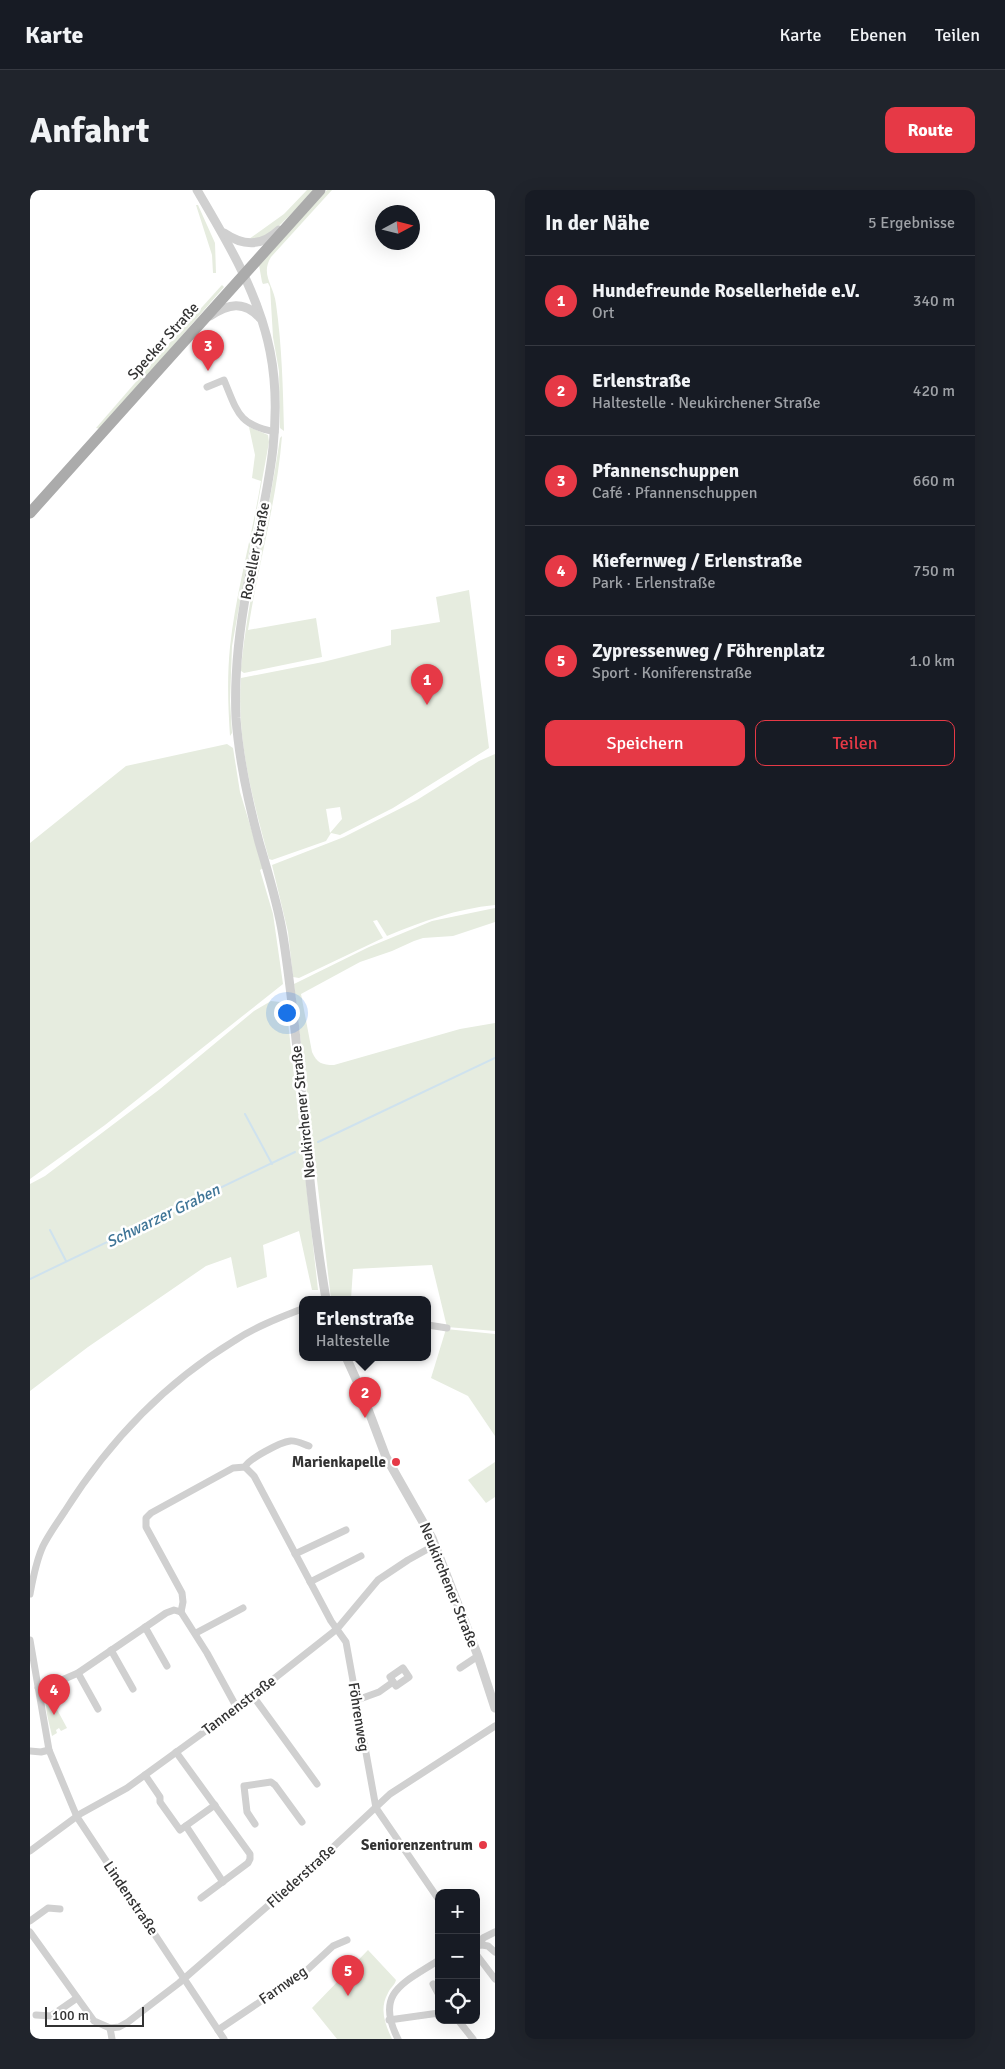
<!DOCTYPE html>
<html lang="de">
<head>
<meta charset="utf-8">
<style>
	:root { --surface:#171b24; --page:#20242c; --text:#f1f3f6; --muted:#9ea1a6; --line:#363941; --accent:#e63946 }
	body { margin:0; font-family:Signika,sans-serif; background:var(--page); color:var(--text) }
	.controls { position:absolute; right:15px; bottom:15px; display:grid; overflow:hidden; border-radius:10px; box-shadow:0 5px 20px #0002 }
	.controls button { width:45px; height:45px; display:grid; place-items:center; padding:0; border:0; border-bottom:1px solid var(--line); background:var(--surface); color:var(--text); font:25px sans-serif }
	.compass { position:absolute; left:345px; top:15px; width:45px; height:45px; border-radius:50%; background:var(--surface); box-shadow:0 5px 20px #0002; rotate:83deg }
	.scale { position:absolute; left:15px; bottom:12px; width:99px; box-sizing:border-box; padding-left:5px; border:2px solid #333; border-top:0; font-size:14px; line-height:18px; white-space:nowrap; color:#333; -webkit-text-stroke:4px #fff; paint-order:stroke }
	.you { position:absolute; left:256px; top:822px; width:18px; height:18px; margin:-12px; border:4px solid #fff; border-radius:50%; background:#1a73e8; box-shadow:0 0 0 8px #1a73e833 }
	.badge { display:grid; place-items:center; width:32px; height:32px; border-radius:50%; background:var(--accent); color:#fff; font-size:16px; font-weight:700 }
	.pin { position:absolute; translate:-50% -41px; filter:drop-shadow(0 1px 2px #0008) }
	.pin::after { content:''; position:absolute; top:26px; width:18px; height:15px; background:inherit; clip-path:polygon(0 0,100% 0,50% 100%) }
	.popup { position:absolute; left:269px; top:1106px; width:132px; height:65px; box-sizing:border-box; display:grid; place-content:center; border-radius:10px; background:var(--surface); filter:drop-shadow(0 1px 4px #0005); font-size:16px; white-space:nowrap; color:var(--muted) }
	.popup b { font-size:19px; color:var(--text) }
	.popup::after { content:''; position:absolute; left:50%; top:100%; margin-left:-10px; border:10px solid transparent; border-top-color:var(--surface) }
	.list { margin:0; padding:0; list-style:none }
	h2 { display:flex; justify-content:space-between; align-items:center; height:65px; margin:0; padding:0 20px; font-size:21px }
	h2 small { font-size:16px; font-weight:400; color:var(--muted) }
	.list li { display:grid; grid-template-columns:32px 1fr auto; gap:15px; align-items:center; box-sizing:border-box; height:90px; padding:0 20px; border-top:1px solid var(--line) }
	.list b { display:block; font-size:19px; white-space:nowrap }
	.list p { margin:0; font-size:16px; white-space:nowrap; color:var(--muted) }
	.list em { font-size:16px; font-style:normal; color:var(--muted) }
	.actions { display:flex; gap:10px; padding:15px 20px }
	.actions a { flex:1; padding:11px 0; border:1px solid var(--accent); border-radius:10px; text-align:center; font-size:18px; color:var(--accent) }
	.actions .main { background:var(--accent); color:#fff }
	.icon { flex:none; width:28px; height:28px; fill:none; stroke:currentColor; stroke-width:2; stroke-linecap:round; stroke-linejoin:round }
	.map { position:relative; flex:none; width:465px; height:1849px; overflow:hidden; border-radius:10px }
	header { display:flex; align-items:center; gap:30px; box-sizing:border-box; height:70px; padding:0 25px; background:var(--surface); border-bottom:1px solid var(--line) }
	header strong { font-size:24px }
	nav { display:flex; gap:28px; margin-inline-start:auto; font-size:18px }
	.intro { display:flex; align-items:center; justify-content:space-between; box-sizing:border-box; height:120px; padding:0 30px }
	h1 { margin:0; font-size:35px }
	.button { padding:12px 22px; border-radius:10px; background:var(--accent); color:#fff; font-size:18px; font-weight:700 }
	main { display:flex; gap:30px; padding:0 30px }
	aside { flex:1; background:var(--surface); border-radius:10px; box-shadow:0 5px 20px #0002 }
	.map>svg:first-child { display:block }
	.green { fill:#e6ecdf; fill-rule:evenodd }
	.lines { fill:none; stroke-linecap:round; stroke-linejoin:round }
	.stream { stroke:#cfe2ee; stroke-width:2 }
	.minor { stroke:#d0d0d0; stroke-width:7 }
	.tertiary { stroke:#d0d0d0; stroke-width:9 }
	.primary { stroke:#ababab; stroke-width:11 }
	.poi-dot { fill:#e63946; stroke:#fff; stroke-width:2 }
	.labels { text-anchor:middle; dominant-baseline:central; stroke-width:5; stroke-linejoin:round; paint-order:stroke }
	.street-label { font-size:15px; fill:#333; stroke:#fff }
	.poi-label { font-size:15px; font-weight:bold; fill:#333; stroke:#fff; text-anchor:end }
	.water-label { font-size:16px; font-style:italic; fill:#3f7597; stroke:#fff }
</style>
</head>
<body>
<header>
<strong>Karte</strong>
<nav><a>Karte</a><a>Ebenen</a><a>Teilen</a></nav>
</header>
<div class="intro"><h1>Anfahrt</h1><a class="button">Route</a></div>
<main>
<div class="map">
<svg width="465" height="1849" viewBox="0 0 465 1849">
	<rect width="100%" height="100%" fill="#fff"/>
	<g class="green">
		<path d="M277,0H283C273,11 245,44 231,48C227,49 223,49 219,49L254,24Z"/>
		<path d="M297,0H302L241,67C230,85 244,95 246,114C252,156 253,199 254,241L250,238L249,181L243,147L240,97L238,93L233,94L232,92L229,75Z"/>
		<polygon points="166,15 168,15 185,53 186,83 183,83 182,65"/>
		<polygon points="192,95 194,97 71,239 66,238 144,148"/>
		<path d="M219,237L238,245L239,252L202,456L200,511L202,543L200,546C198,516 197,487 200,457C206,401 222,347 231,291L222,288L225,265Z"/>
		<path d="M252,246C247,311 228,375 218,440L286,428L292,467L214,483L211,481V477C219,400 239,325 250,248Z"/>
		<path d="M439,400L459,558L363,618L310,645L301,643L296,651L242,670L239,669C223,611 206,548 211,488L293,472L361,455V440L410,432L406,407ZM310,617L312,629L300,643L296,619Z"/>
		<polygon points="197,554 203,558 210,602 233,678 230,680 243,724 253,794 75,935 0,989 0,653 96,576"/>
		<path d="M465,564V715C426,719 393,731 357,746L347,730L343,731L353,748L269,788L263,787L258,742L242,675L314,647L387,610L449,571Z"/>
		<path d="M465,718V732L423,746L393,748L384,751L362,761L330,772L271,804L282,862C287,873 292,875 304,875L430,839L465,833V1141L417,1137L402,1075L323,1079L321,1109H301L264,794L339,757L402,731Z"/>
		<polygon points="241,811 250,812 257,823 288,1100 282,1100 269,1041 233,1055 237,1087 207,1098 201,1067 176,1076 58,1157 0,1201 0,994 15,986 130,899 224,821"/>
		<polygon points="416,1139 465,1144 465,1246 438,1206 401,1188"/>
		<polygon points="465,1272 465,1307 456,1313 438,1290"/>
		<path d="M20,1501L23,1512L37,1538L31,1541L29,1538L26,1540L27,1543L22,1546C20,1534 11,1510 20,1501Z"/>
		<path d="M338,1760L366,1790C365,1795 360,1798 358,1803C349,1819 355,1834 362,1849H307L282,1818Z"/>
	</g>
	<g class="lines">
		<g class="stream">
			<polyline points="215,924 242,974"/>
			<polyline points="288,952 465,868"/>
			<polyline points="20,1040 36,1071"/>
			<polyline points="0,1089 265,962"/>
		</g>
		<g class="minor">
			<path d="M177,197L194,190C207,221 208,235 245,242"/>
			<polyline points="398,1135 417,1138"/>
			<path d="M215,1277C218,1269 251,1252 260,1251C266,1250 273,1254 279,1256"/>
			<polyline points="265,1364 316,1340"/>
			<polyline points="280,1392 331,1366"/>
			<path d="M0,1404C3,1388 6,1371 13,1356C19,1344 27,1333 35,1321C78,1253 135,1193 204,1151C225,1137 249,1128 272,1119"/>
			<polyline points="151,1422 153,1412 152,1403 116,1337 116,1328 121,1323 203,1278 215,1277 224,1286 301,1431 316,1452 346,1618 409,1710"/>
			<polyline points="151,1422 177,1463 207,1518"/>
			<polyline points="115,1437 137,1476"/>
			<polyline points="166,1443 213,1418"/>
			<polyline points="0,1450 19,1560 47,1627 194,1849"/>
			<polyline points="81,1460 103,1499"/>
			<polygon points="373,1478 379,1487 366,1496 360,1487"/>
			<polyline points="430,1478 448,1466"/>
			<polyline points="48,1483 68,1519"/>
			<polyline points="8,1498 32,1490 48,1483 136,1423 144,1420 151,1422"/>
			<polyline points="223,1506 287,1594"/>
			<polyline points="327,1510 349,1502 363,1492"/>
			<polyline points="0,1561 11,1562 19,1560"/>
			<polyline points="146,1562 220,1664 220,1669 218,1673 171,1708"/>
			<polyline points="115,1585 130,1607 130,1612 150,1640 185,1615"/>
			<polyline points="225,1634 217,1622 214,1596 241,1592 245,1595 272,1632"/>
			<polyline points="156,1636 193,1692"/>
			<polyline points="0,1661 50,1624 97,1598 207,1518 307,1439 348,1390 378,1370 405,1355"/>
			<polyline points="0,1731 18,1718 30,1719"/>
			<polyline points="0,1742 64,1831 80,1838 89,1837 98,1832 149,1793 271,1687 360,1604 465,1536"/>
			<polyline points="446,1754 458,1756 465,1762"/>
			<polyline points="450,1755 453,1748 465,1742"/>
			<polyline points="446,1764 465,1789"/>
			<polyline points="403,1794 409,1805"/>
			<polyline points="6,1825 21,1826 47,1808"/>
			<polyline points="359,1830 409,1823"/>
			<polyline points="428,1830 443,1849"/>
			<polyline points="80,1838 82,1849"/>
			<polyline points="188,1840 276,1781 303,1756 317,1750"/>
			<path d="M368,1849C344,1802 374,1793 409,1770"/>
		</g>
		<g class="tertiary">
			<path d="M167,0C197,51 228,102 240,161C256,241 232,319 217,398C209,441 204,484 206,528C209,570 218,611 229,652C238,683 248,714 253,746C272,866 275,989 296,1109"/>
			<path d="M194,43C213,56 231,57 249,40"/>
			<path d="M180,126C198,114 214,110 230,128"/>
			<polyline points="316,1167 330,1198 356,1267 402,1348 448,1466 465,1518"/>
		</g>
		<polyline class="primary" points="0,323 290,0"/>
	</g>
	<g class="poi-dot">
		<circle cx="366" cy="1272" r="5"/>
		<circle cx="453" cy="1655" r="5"/>
	</g>
	<g class="labels">
		<g class="street-label">
			<text transform="translate(133 151) rotate(-48)">Specker Straße</text>
			<text transform="translate(225 361) rotate(-79)">Roseller Straße</text>
			<text transform="translate(273 922) rotate(-96)">Neukirchener Straße</text>
			<text transform="translate(419 1395) rotate(68)">Neukirchener Straße</text>
			<text transform="translate(209 1515) rotate(-37)">Tannenstraße</text>
			<text transform="translate(329 1527) rotate(81)">Föhrenweg</text>
			<text transform="translate(271 1686) rotate(-42)">Fliederstraße</text>
			<text transform="translate(101 1708) rotate(56)">Lindenstraße</text>
			<text transform="translate(253 1795) rotate(-35)">Farnweg</text>
		</g>
		<g class="poi-label">
			<text x="356" y="1272">Marienkapelle</text>
			<text x="443" y="1655">Seniorenzentrum</text>
		</g>
		<g class="water-label">
			<text transform="translate(133 1026) rotate(-26)">Schwarzer Graben</text>
		</g>
	</g>
</svg>
<div class="controls">
<button>+</button>
<button>−</button>
<button><svg class="icon" aria-label="locate" viewBox="0 0 24 24"><circle cx="12" cy="12" r="6"/><path d="M12 2v4M12 18v4M2 12h4M18 12h4"/></svg></button>
</div>
<svg class="compass" viewBox="-18 -18 36 36"><path d="M0-13l5 13h-10z" fill="#e53935"/><path d="M0 13l5-13h-10z" fill="#9ea1a6"/></svg>
<div class="scale">100 m</div>
<div class="you"></div>
<div class="pin badge" style="left:397px;top:515px">1</div>
<div class="pin badge" style="left:335px;top:1228px">2</div>
<div class="popup"><b>Erlenstraße</b>Haltestelle</div>
<div class="pin badge" style="left:178px;top:181px">3</div>
<div class="pin badge" style="left:24px;top:1525px">4</div>
<div class="pin badge" style="left:318px;top:1806px">5</div>
</div>
<aside>
<h2>In der Nähe<small>5 Ergebnisse</small></h2>
<ul class="list">
<li><span class="badge">1</span><div><b>Hundefreunde Rosellerheide e.V.</b><p>Ort</p></div><em>340 m</em></li>
<li><span class="badge">2</span><div><b>Erlenstraße</b><p>Haltestelle · Neukirchener Straße</p></div><em>420 m</em></li>
<li><span class="badge">3</span><div><b>Pfannenschuppen</b><p>Café · Pfannenschuppen</p></div><em>660 m</em></li>
<li><span class="badge">4</span><div><b>Kiefernweg / Erlenstraße</b><p>Park · Erlenstraße</p></div><em>750 m</em></li>
<li><span class="badge">5</span><div><b>Zypressenweg / Föhrenplatz</b><p>Sport · Koniferenstraße</p></div><em>1.0 km</em></li>
</ul>
<div class="actions"><a class="main">Speichern</a><a>Teilen</a></div>
</aside>
</main>
</body>
</html>
